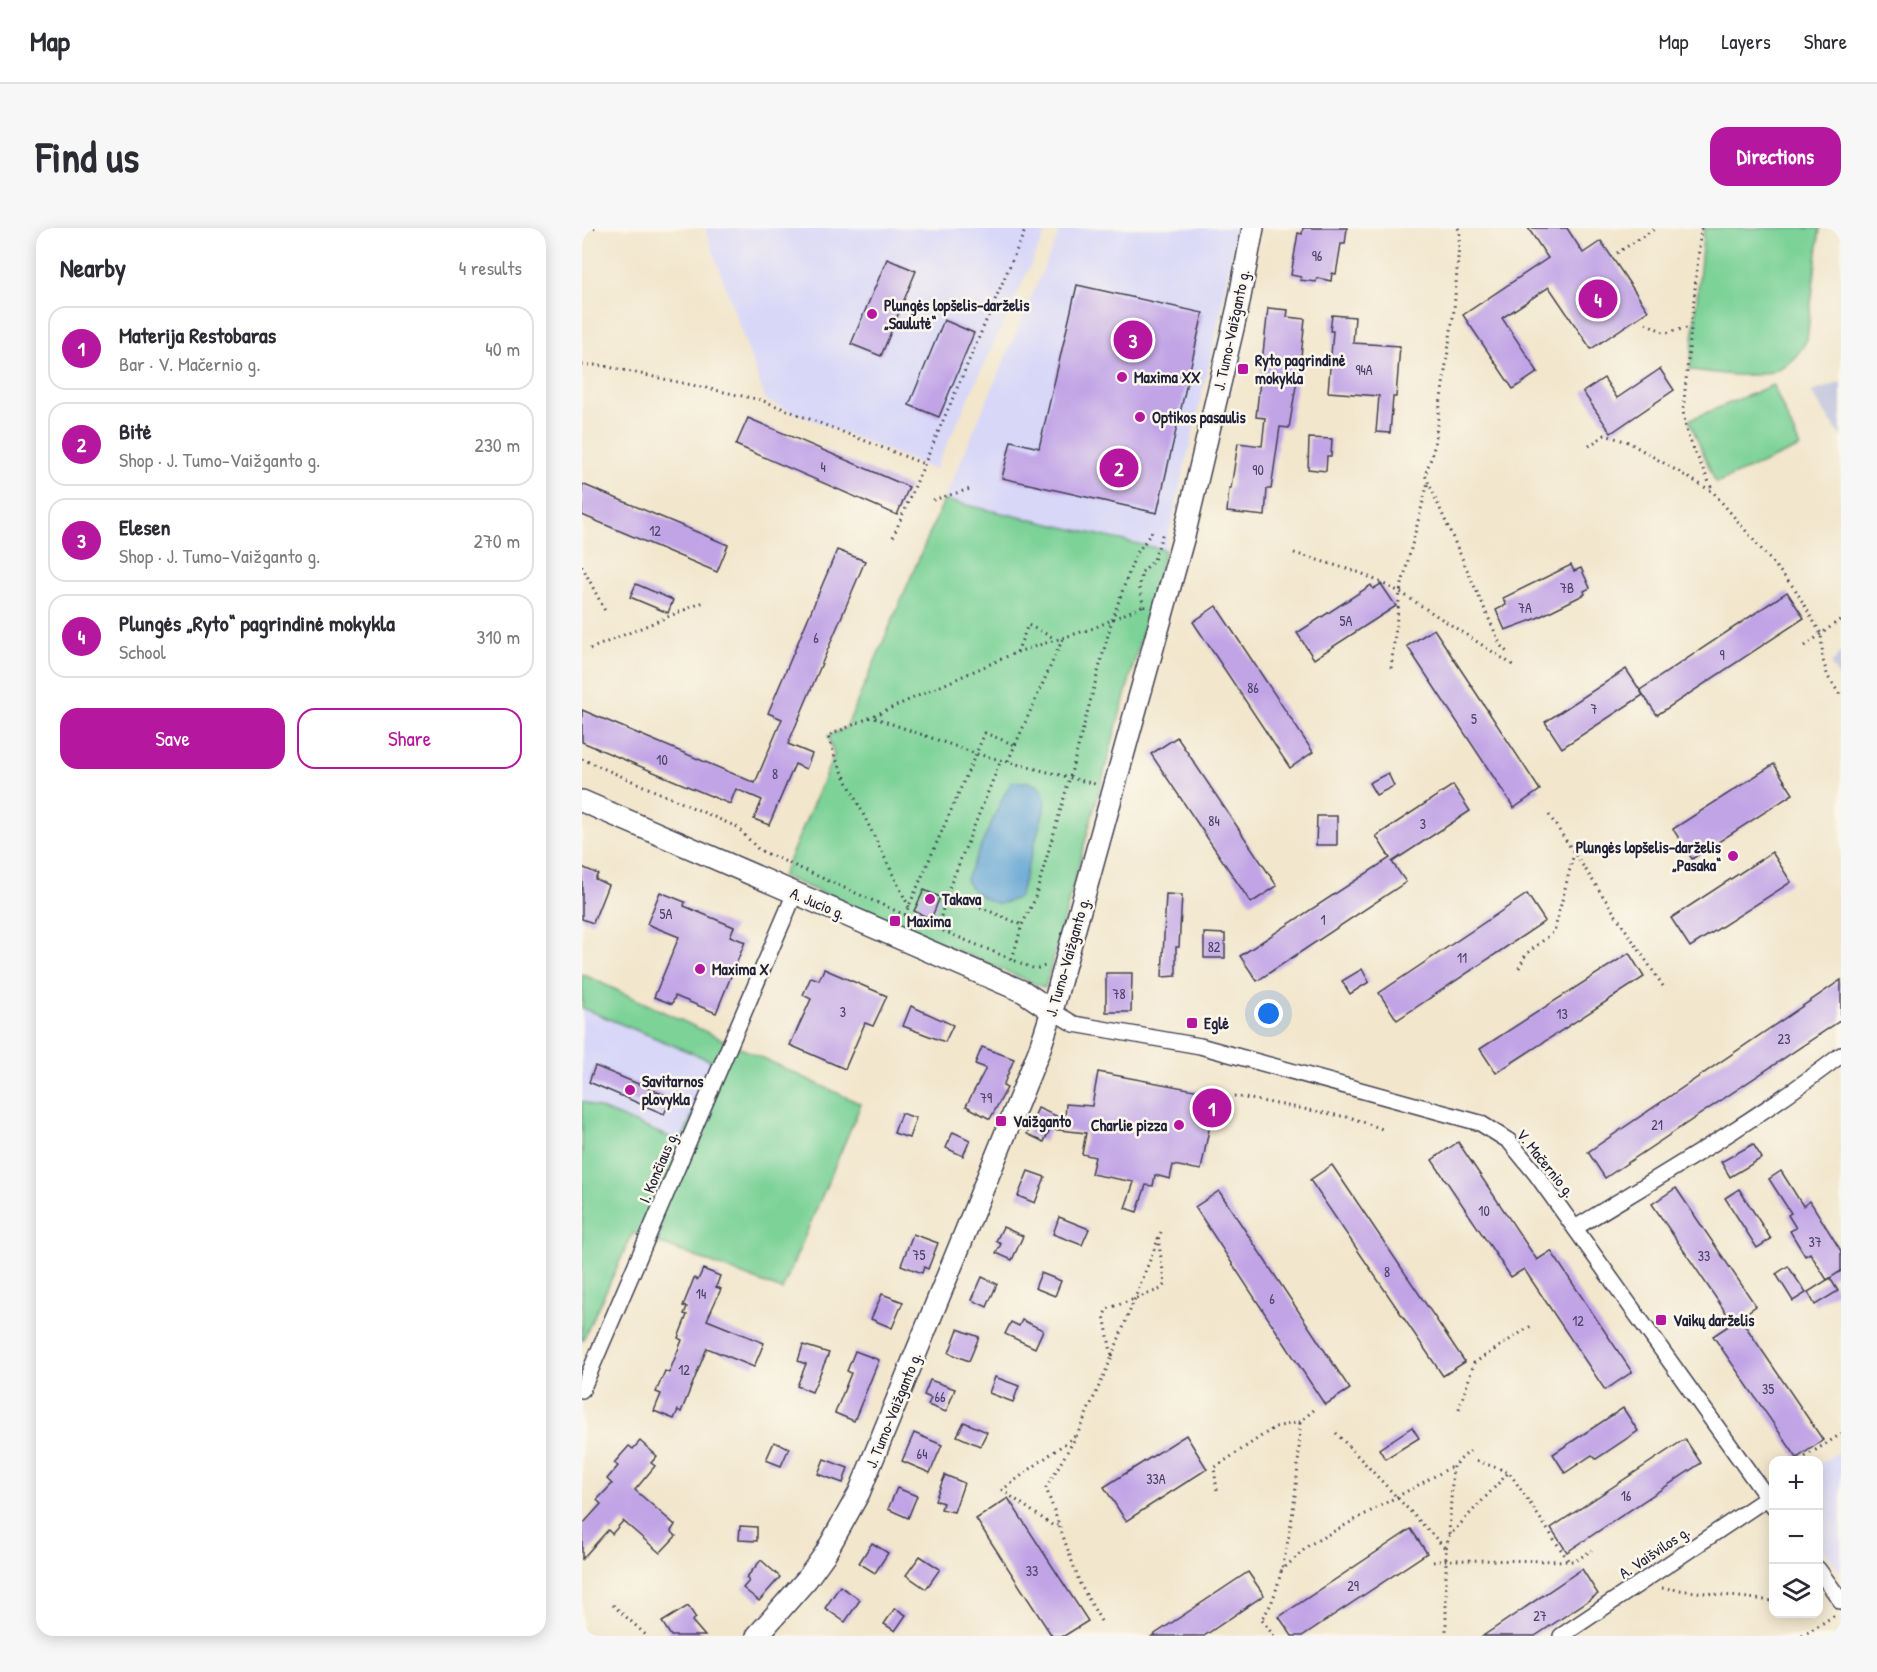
<!DOCTYPE html>
<html lang="en">
<head>
<meta charset="utf-8">
<style>
	:root { --surface:#fff; --page:#f7f7f7; --text:#2b2b33; --muted:#7c7c81; --line:#e1e1e2; --accent:#b5179e }
	body { margin:0; font-family:"Patrick Hand",sans-serif; background:var(--page); color:var(--text) }
	.controls { position:absolute; right:18px; bottom:18px; display:grid; overflow:hidden; border-radius:12px; box-shadow:0 3px 15px #0003 }
	.controls button { width:54px; height:54px; display:grid; place-items:center; padding:0; border:0; border-bottom:2px solid var(--line); background:var(--surface); color:var(--text); font:30px sans-serif }
	.you { position:absolute; left:687px; top:786px; width:21px; height:21px; margin:-15px; border:4px solid #fff; border-radius:50%; background:#1a73e8; box-shadow:0 0 0 9px #1a73e833 }
	.badge { display:grid; place-items:center; width:39px; height:39px; border-radius:50%; background:var(--accent); color:#fff; font-size:20px; font-weight:700 }
	.pin { position:absolute; translate:-50% -50%; border:3px solid #fff; box-shadow:0 2px 6px #0006 }
	.list { margin:0; padding:0; list-style:none }
	h2 { display:flex; justify-content:space-between; align-items:center; height:78px; margin:0; padding:0 24px; font-size:26px }
	h2 small { font-size:20px; font-weight:400; color:var(--muted) }
	.list li { display:grid; grid-template-columns:39px 1fr auto; gap:18px; align-items:center; box-sizing:border-box; height:84px; margin:0 12px 12px; padding:0 12px; border:2px solid var(--line); border-radius:18px }
	.list b { display:block; font-size:22px; white-space:nowrap }
	.list p { margin:0; font-size:20px; white-space:nowrap; color:var(--muted) }
	.list em { font-size:20px; font-style:normal; color:var(--muted) }
	.actions { display:flex; gap:12px; padding:18px 24px }
	.actions a { flex:1; padding:14px 0; border:2px solid var(--accent); border-radius:18px; text-align:center; font-size:21px; color:var(--accent) }
	.actions .main { background:var(--accent); color:#fff }
	.icon { flex:none; width:33px; height:33px; fill:none; stroke:currentColor; stroke-width:2; stroke-linecap:round; stroke-linejoin:round }
	.map { position:relative; flex:none; width:1259px; height:1408px; overflow:hidden; border-radius:18px }
	header { display:flex; align-items:center; gap:36px; box-sizing:border-box; height:84px; padding:0 30px; background:var(--surface); border-bottom:2px solid var(--line) }
	header strong { font-size:28px }
	nav { display:flex; gap:33px; margin-inline-start:auto; font-size:21px }
	.intro { display:flex; align-items:center; justify-content:space-between; box-sizing:border-box; height:144px; padding:0 36px }
	h1 { margin:0; font-size:42px }
	.button { padding:15px 27px; border-radius:18px; background:var(--accent); color:#fff; font-size:21px; font-weight:700 }
	main { display:flex; gap:36px; padding:0 36px }
	aside { flex:1; background:var(--surface); border-radius:18px; box-shadow:0 3px 15px #0003 }
	.map>svg:first-child { display:block }
	.built { fill:#d8d7f8 }
	.industrial { fill:#bfc2dd }
	.green { fill:#7bd297; stroke:#4e7a69; stroke-width:1.5 }
	.water { fill:#5da2d2; stroke:#406286; stroke-width:1.5 }
	.building { fill:#c1a4e6 }
	.lines { fill:none; stroke-linecap:round; stroke-linejoin:round }
	.street-casing { stroke:#413f51; stroke-width:18 }
	.secondary-casing { stroke:#413f51; stroke-width:24 }
	.path { stroke:#413f51; stroke-width:3; stroke-dasharray:1.5 4.5; stroke-linecap:butt }
	.street { stroke:#fff; stroke-width:15 }
	.secondary { stroke:#fff; stroke-width:21 }
	.poi-dot { fill:#b5179e; stroke:#fbf7ec; stroke-width:2 }
	.labels { text-anchor:middle; dominant-baseline:central; stroke-width:5; stroke-linejoin:round; paint-order:stroke }
	.number-label { font-size:14px; fill:#4a4266 }
	.poi-label { font-size:16px; font-weight:bold; fill:#22223b; stroke:#fbf7ec; text-anchor:start }
	.street-label { font-size:16px; fill:#22223b; stroke:#fbf7ec }
</style>
</head>
<body>
<header>
<strong>Map</strong>
<nav><a>Map</a><a>Layers</a><a>Share</a></nav>
</header>
<div class="intro"><h1>Find us</h1><a class="button">Directions</a></div>
<main>
<aside>
<h2>Nearby<small>4 results</small></h2>
<ul class="list">
<li><span class="badge">1</span><div><b>Materija Restobaras</b><p>Bar · V. Mačernio g.</p></div><em>40 m</em></li>
<li><span class="badge">2</span><div><b>Bitė</b><p>Shop · J. Tumo-Vaižganto g.</p></div><em>230 m</em></li>
<li><span class="badge">3</span><div><b>Elesen</b><p>Shop · J. Tumo-Vaižganto g.</p></div><em>270 m</em></li>
<li><span class="badge">4</span><div><b>Plungės „Ryto“ pagrindinė mokykla</b><p>School</p></div><em>310 m</em></li>
</ul>
<div class="actions"><a class="main">Save</a><a>Share</a></div>
</aside>
<div class="map">
<svg width="1259" height="1408" viewBox="0 0 1259 1408">
	<rect width="100%" height="100%" fill="#fbf7ec"/>
	<filter id="ink" filterUnits="userSpaceOnUse"><feTurbulence type="fractalNoise" baseFrequency=".0167" numOctaves="2"/><feDisplacementMap in="SourceGraphic" scale="12" xChannelSelector="R" yChannelSelector="G"/><feConvolveMatrix kernelMatrix="1 2 1 2 8 2 1 2 1" color-interpolation-filters="sRGB"/></filter>
	<filter id="wash" filterUnits="userSpaceOnUse"><feTurbulence type="fractalNoise" baseFrequency=".008" numOctaves="4" result="noise"/><feDisplacementMap in="SourceGraphic" scale="24" xChannelSelector="R" yChannelSelector="G"/><feGaussianBlur stdDeviation="1.35" result="paint"/><feColorMatrix in="noise" values="0 0 0 0 0 0 0 0 0 0 0 0 0 0 0 0 0 1.4 0 .05"/><feComposite in="paint" operator="in"/></filter>
	<g filter="url(#wash)">
		<rect width="100%" height="100%" fill="#f2e6cc"/>
		<g class="built">
			<polygon points="123,0 466,0 353,242 184,173"/>
			<polygon points="479,0 654,0 635,102 583,322 362,272"/>
			<polygon points="0,780 132,834 99,915 0,873"/>
			<polygon points="1259,1222 1259,1345 1237,1313 1236,1237"/>
		</g>
		<g class="industrial">
			<polygon points="1259,154 1259,209 1229,164"/>
			<polygon points="1259,423 1259,452 1249,437"/>
		</g>
		<g class="green">
			<path d="M1122,0H1238L1225,111C1201,161 1152,146 1108,142Z"/>
			<polygon points="1191,157 1218,219 1134,255 1107,192"/>
			<polygon points="362,272 583,322 463,760 200,648 252,527 246,508 264,500"/>
			<polygon points="0,746 279,876 200,1062 51,1005 0,1114 0,873 99,914 132,834 0,780"/>
		</g>
		<path class="water" d="M430,554H446L458,559L463,569L462,583L437,669C430,672 421,677 414,675C403,672 387,662 384,651L421,569Z"/>
		<g id="blocks">
			<g class="building">
				<polygon points="721,0 765,0 763,16 759,16 754,46 750,45 749,53 735,50 734,54 718,52 719,49 709,47 716,5 720,6"/>
				<polygon points="946,0 985,0 1001,25 1019,13 1066,83 1009,121 967,59 920,90 956,144 931,161 881,87 966,30"/>
				<polygon points="305,31 334,43 299,128 269,116"/>
				<polygon points="495,57 621,85 575,285 420,250 429,213 457,220"/>
				<polygon points="686,80 706,82 705,89 723,91 717,147 716,146 707,200 698,199 689,261 685,261 683,288 645,284 647,260 649,260 656,215 680,218 683,190 674,189"/>
				<polygon points="750,87 773,89 771,115 818,118 814,169 811,169 808,205 794,204 797,168 746,164 751,103 748,103"/>
				<polygon points="362,92 392,105 357,189 327,177"/>
				<polygon points="1078,141 1092,162 1029,205 1001,164 1022,150 1035,170"/>
				<polygon points="166,190 327,259 315,287 154,217"/>
				<polygon points="727,210 750,211 749,228 745,228 744,243 726,241"/>
				<polygon points="0,256 146,317 135,344 0,287"/>
				<polygon points="255,322 283,333 206,516 230,526 224,541 213,536 187,597 172,591 180,572 154,561 148,576 0,514 0,482 173,555 200,491 186,485"/>
				<polygon points="989,337 992,343 999,340 1008,360 1002,363 1003,366 953,391 923,402 914,382 924,377 921,370"/>
				<polygon points="54,356 91,372 86,385 48,369"/>
				<polygon points="799,356 814,378 732,431 715,405 789,357 791,361"/>
				<polygon points="1205,364 1222,390 1075,487 1058,462"/>
				<polygon points="634,378 731,524 708,540 611,394"/>
				<polygon points="852,401 958,562 932,580 825,418"/>
				<polygon points="1044,441 1061,467 980,520 963,494"/>
				<polygon points="595,509 695,658 669,675 569,526"/>
				<polygon points="1192,536 1211,566 1110,631 1091,601"/>
				<polygon points="806,545 812,558 794,567 787,555"/>
				<polygon points="871,557 888,583 810,634 824,654 675,753 658,728 808,630 794,608"/>
				<polygon points="735,588 755,588 755,617 734,617"/>
				<polygon points="1190,624 1209,654 1108,719 1089,690"/>
				<polygon points="0,639 16,646 13,651 26,657 11,695 0,691"/>
				<polygon points="342,662 358,669 349,691 332,683"/>
				<polygon points="78,664 103,674 102,678 152,699 148,708 163,714 134,785 93,768 90,776 72,769 97,709 65,696"/>
				<polygon points="584,666 600,667 597,719 594,719 594,748 580,749"/>
				<polygon points="945,666 963,693 815,792 797,765"/>
				<polygon points="622,705 643,706 643,730 622,730"/>
				<polygon points="1047,725 1062,749 914,845 898,821"/>
				<polygon points="242,741 305,768 291,798 283,795 263,841 208,817 229,771 221,767 229,749 237,752"/>
				<polygon points="780,741 787,754 768,766 760,753"/>
				<polygon points="524,745 550,745 549,784 524,784"/>
				<polygon points="1259,752 1259,792 1023,950 1006,924"/>
				<polygon points="329,778 371,797 363,814 321,798"/>
				<polygon points="400,819 432,831 421,858 425,860 408,891 384,878 404,840 393,836"/>
				<polygon points="13,838 90,870 82,886 7,854"/>
				<polygon points="516,844 634,866 619,942 591,937 588,951 573,947 571,958 564,957 555,984 543,980 552,954 509,946 513,929 500,926 504,905 468,901 462,914 445,906 456,880 483,892 484,876 510,878"/>
				<polygon points="319,885 334,890 327,910 312,905"/>
				<polygon points="371,904 388,912 381,928 364,920"/>
				<polygon points="876,914 955,1032 969,1023 1050,1144 1023,1162 942,1041 929,1049 850,932"/>
				<polygon points="1171,916 1180,930 1148,949 1139,934"/>
				<polygon points="750,937 883,1134 861,1148 728,952"/>
				<polygon points="446,943 463,949 453,975 436,968"/>
				<polygon points="1199,943 1221,978 1228,973 1259,1023 1259,1043 1245,1052 1228,1025 1223,1028 1208,1003 1214,1000 1206,987 1209,985 1187,951"/>
				<polygon points="1094,960 1174,1078 1153,1093 1158,1090 1241,1212 1215,1230 1131,1108 1151,1095 1070,976"/>
				<polygon points="1157,961 1189,1011 1175,1020 1143,970"/>
				<polygon points="637,963 768,1161 743,1177 613,979"/>
				<polygon points="477,989 507,1001 500,1017 471,1006"/>
				<polygon points="421,999 441,1008 430,1032 414,1025 419,1016 414,1013"/>
				<polygon points="331,1006 356,1015 346,1041 342,1039 340,1045 319,1037"/>
				<polygon points="1206,1038 1224,1065 1211,1073 1194,1046"/>
				<polygon points="121,1041 138,1048 134,1059 139,1061 125,1092 182,1115 172,1139 125,1120 99,1184 96,1182 92,1191 72,1183 79,1166 74,1164 83,1143 87,1145 100,1112 96,1110 105,1087 102,1086 105,1079 101,1078 112,1050 116,1052"/>
				<polygon points="459,1045 479,1053 473,1068 453,1060"/>
				<polygon points="400,1049 415,1056 405,1079 390,1072"/>
				<polygon points="1248,1050 1256,1063 1233,1077 1226,1064"/>
				<polygon points="300,1066 321,1074 310,1100 289,1091"/>
				<polygon points="440,1092 461,1102 453,1120 423,1106 429,1094 437,1098"/>
				<polygon points="376,1101 397,1109 387,1133 367,1125"/>
				<polygon points="221,1117 247,1125 230,1164 215,1158 224,1136 216,1133"/>
				<polygon points="273,1123 297,1132 272,1193 253,1185 269,1145 265,1143"/>
				<polygon points="413,1149 437,1158 431,1174 407,1165"/>
				<polygon points="348,1152 373,1161 364,1184 346,1177 349,1170 342,1167"/>
				<polygon points="1041,1180 1056,1203 1014,1231 1010,1227 983,1245 971,1226"/>
				<polygon points="382,1194 405,1204 398,1218 375,1208"/>
				<polygon points="830,1199 837,1210 803,1231 797,1221"/>
				<polygon points="332,1205 360,1217 348,1245 320,1233"/>
				<polygon points="604,1207 625,1241 544,1293 522,1259"/>
				<polygon points="1103,1211 1119,1235 985,1324 969,1300"/>
				<polygon points="58,1213 75,1228 69,1235 73,1238 53,1262 93,1297 89,1303 94,1308 78,1325 41,1293 30,1306 26,1302 0,1331 0,1297 19,1276 15,1272 30,1256 25,1251 36,1238 32,1235 47,1218 51,1221"/>
				<polygon points="192,1214 207,1220 199,1238 184,1232"/>
				<polygon points="242,1231 266,1240 261,1255 236,1246"/>
				<polygon points="363,1247 382,1255 372,1284 359,1281 361,1275 353,1272"/>
				<polygon points="315,1260 335,1268 326,1290 306,1281"/>
				<polygon points="426,1270 506,1393 482,1408 470,1408 394,1291"/>
				<polygon points="158,1298 175,1299 175,1313 157,1312"/>
				<polygon points="829,1301 845,1325 720,1408 710,1408 697,1389"/>
				<polygon points="290,1315 306,1325 293,1345 277,1335"/>
				<polygon points="338,1328 358,1341 344,1361 324,1347"/>
				<polygon points="179,1332 198,1349 177,1373 161,1360 167,1353 164,1350"/>
				<polygon points="1000,1341 1016,1366 953,1408 901,1408"/>
				<polygon points="666,1344 682,1367 622,1408 570,1408"/>
				<polygon points="258,1358 278,1372 263,1394 243,1380"/>
				<polygon points="106,1378 114,1390 110,1393 123,1408 89,1408 80,1394"/>
				<polygon points="313,1380 324,1387 313,1403 302,1396"/>
			</g>
		</g>
	</g>
	<g filter="url(#ink)">
		<use href="#blocks" fill-opacity="0" stroke="#413f51" stroke-width="1.5"/>
		<g class="lines">
			<defs>
				<g id="street">
					<polyline points="470,783 492,796 618,818 898,895 927,913 954,946 1192,1279"/>
					<path d="M993,1000C1083,945 1175,892 1259,827"/>
					<polyline points="0,1162 213,665"/>
					<polyline points="1236,1341 1259,1373"/>
					<polyline points="979,1408 1185,1270"/>
				</g>
				<g id="secondary">
					<polyline points="0,573 442,764 470,783"/>
					<polyline points="175,1408 225,1351 243,1326 277,1265 457,823 470,783 602,308 656,79 671,0"/>
				</g>
			</defs>
			<use href="#street" class="street-casing"/>
			<use href="#secondary" class="secondary-casing"/>
			<g class="path">
				<polyline points="876,0 878,3 872,82 851,225 843,247 919,418 927,426"/>
				<polyline points="1119,0 1101,183 1105,206 1131,263"/>
				<polyline points="0,2 13,0"/>
				<polyline points="1035,25 1074,0"/>
				<polyline points="1064,95 1083,105 1109,99"/>
				<polyline points="0,137 17,137 179,172 342,236"/>
				<polyline points="1007,218 1023,207 1046,214 1131,264 1213,361 1239,406 1241,432 1246,449 1259,468"/>
				<polyline points="351,272 388,261"/>
				<polyline points="311,309 444,0"/>
				<polyline points="712,325 779,345 818,364 931,437"/>
				<polyline points="0,338 23,383"/>
				<polyline points="562,379 557,359 560,344 572,332 581,304"/>
				<polyline points="1223,418 1259,391"/>
				<polyline points="8,421 124,373"/>
				<polyline points="435,424 446,397 472,410"/>
				<polyline points="809,440 818,364 846,254"/>
				<polyline points="293,490 395,526 513,556"/>
				<polyline points="0,531 155,599 177,622 193,629 323,687 453,741 463,738"/>
				<polyline points="426,533 482,408"/>
				<polyline points="967,587 1083,761"/>
				<polyline points="365,665 440,697"/>
				<polyline points="327,679 253,529 246,508 435,424 512,400 562,377"/>
				<polyline points="323,687 403,505 433,517"/>
				<polyline points="356,700 365,665 419,532"/>
				<polyline points="430,731 440,697 452,673 488,549 530,392 553,328 571,302"/>
				<polyline points="937,740 944,726 972,704 992,625"/>
				<polyline points="652,868 770,890 803,902"/>
				<polyline points="530,1128 579,1004"/>
				<polyline points="877,1181 892,1135 949,1098"/>
				<polyline points="754,1205 864,1321 864,1408"/>
				<polyline points="1218,1232 1259,1206"/>
				<polyline points="895,1233 927,1244 986,1332"/>
				<polyline points="635,1262 632,1240 693,1199 718,1194 733,1181"/>
				<polyline points="476,1297 470,1297 420,1262 493,1208"/>
				<polyline points="867,1306 871,1238 888,1223"/>
				<polyline points="864,1320 867,1308 927,1244"/>
				<polyline points="851,1334 864,1332 993,1333 1010,1322"/>
				<polyline points="699,1343 727,1317 871,1238"/>
				<polyline points="1080,1360 1192,1373"/>
				<polyline points="31,1377 65,1408"/>
				<polyline points="519,1393 498,1356 464,1260 495,1207 530,1129 522,1087 525,1081 579,1061 583,1056 576,1010"/>
				<path d="M692,1408L679,1391C692,1377 696,1355 701,1336C712,1288 717,1242 718,1194"/>
				<polyline points="1220,1408 1255,1386"/>
			</g>
			<use href="#street" class="street"/>
			<use href="#secondary" class="secondary"/>
		</g>
	</g>
	<g class="poi-dot">
		<circle cx="290" cy="86" r="6"/>
		<rect x="655" y="135" width="12" height="12" rx="3"/>
		<circle cx="540" cy="149" r="6"/>
		<circle cx="558" cy="189" r="6"/>
		<circle cx="1151" cy="628" r="6"/>
		<circle cx="348" cy="671" r="6"/>
		<rect x="307" y="687" width="12" height="12" rx="3"/>
		<circle cx="118" cy="741" r="6"/>
		<rect x="604" y="789" width="12" height="12" rx="3"/>
		<circle cx="48" cy="862" r="6"/>
		<rect x="413" y="887" width="12" height="12" rx="3"/>
		<circle cx="597" cy="897" r="6"/>
		<rect x="1073" y="1086" width="12" height="12" rx="3"/>
	</g>
	<g class="labels">
		<g class="number-label">
			<text x="735" y="27">96</text>
			<text x="782" y="141">94A</text>
			<text x="241" y="238">4</text>
			<text x="676" y="241">90</text>
			<text x="73" y="302">12</text>
			<text x="985" y="359">7B</text>
			<text x="943" y="379">7A</text>
			<text x="764" y="392">5A</text>
			<text x="234" y="409">6</text>
			<text x="1140" y="426">9</text>
			<text x="671" y="459">86</text>
			<text x="1012" y="480">7</text>
			<text x="892" y="490">5</text>
			<text x="80" y="531">10</text>
			<text x="193" y="545">8</text>
			<text x="632" y="592">84</text>
			<text x="841" y="595">3</text>
			<text x="84" y="685">5A</text>
			<text x="741" y="691">1</text>
			<text x="632" y="718">82</text>
			<text x="880" y="729">11</text>
			<text x="537" y="765">78</text>
			<text x="261" y="783">3</text>
			<text x="980" y="785">13</text>
			<text x="1202" y="810">23</text>
			<text x="404" y="869">79</text>
			<text x="1075" y="896">21</text>
			<text x="902" y="982">10</text>
			<text x="1233" y="1013">37</text>
			<text x="337" y="1026">75</text>
			<text x="1122" y="1027">33</text>
			<text x="805" y="1043">8</text>
			<text x="119" y="1065">14</text>
			<text x="690" y="1070">6</text>
			<text x="996" y="1092">12</text>
			<text x="102" y="1141">12</text>
			<text x="1186" y="1160">35</text>
			<text x="358" y="1168">66</text>
			<text x="340" y="1225">64</text>
			<text x="574" y="1250">33A</text>
			<text x="1044" y="1267">16</text>
			<text x="450" y="1342">33</text>
			<text x="771" y="1357">29</text>
			<text x="958" y="1387">27</text>
		</g>
		<g class="poi-label">
			<text x="302" y="77">Plungės lopšelis-darželis<tspan x="302" dy="18">„Saulutė“</tspan></text>
			<text x="673" y="132">Ryto pagrindinė<tspan x="673" dy="18">mokykla</tspan></text>
			<text x="552" y="149">Maxima XX</text>
			<text x="570" y="189">Optikos pasaulis</text>
			<text x="1139" y="619" text-anchor="end">Plungės lopšelis-darželis<tspan x="1139" dy="18">„Pasaka“</tspan></text>
			<text x="360" y="671">Takava</text>
			<text x="325" y="693">Maxima</text>
			<text x="130" y="741">Maxima X</text>
			<text x="622" y="795">Eglė</text>
			<text x="60" y="853">Savitarnos<tspan x="60" dy="18">plovykla</tspan></text>
			<text x="431" y="893">Vaižganto</text>
			<text x="585" y="897" text-anchor="end">Charlie pizza</text>
			<text x="1091" y="1092">Vaikų darželis</text>
		</g>
		<g class="street-label">
			<text transform="translate(649 102) rotate(-78)">J. Tumo-Vaižganto g.</text>
			<text transform="translate(236 675) rotate(23)">A. Jucio g.</text>
			<text transform="translate(485 729) rotate(-74)">J. Tumo-Vaižganto g.</text>
			<text transform="translate(964 935) rotate(51)">V. Mačernio g.</text>
			<text transform="translate(76 939) rotate(-67)">I. Končiaus g.</text>
			<text transform="translate(311 1182) rotate(-68)">J. Tumo-Vaižganto g.</text>
			<text transform="translate(1072 1324) rotate(-34)">A. Vaišvilos g.</text>
		</g>
	</g>
</svg>
<div class="controls">
<button>+</button>
<button>−</button>
<button><svg class="icon" aria-label="layers" viewBox="0 0 24 24"><path d="M12 4l9 5-9 5-9-5zM3 14l9 5 9-5"/></svg></button>
</div>
<div class="you"></div>
<div class="pin badge" style="left:630px;top:880px">1</div>
<div class="pin badge" style="left:537px;top:240px">2</div>
<div class="pin badge" style="left:551px;top:112px">3</div>
<div class="pin badge" style="left:1016px;top:71px">4</div>
</div>
</main>
</body>
</html>
